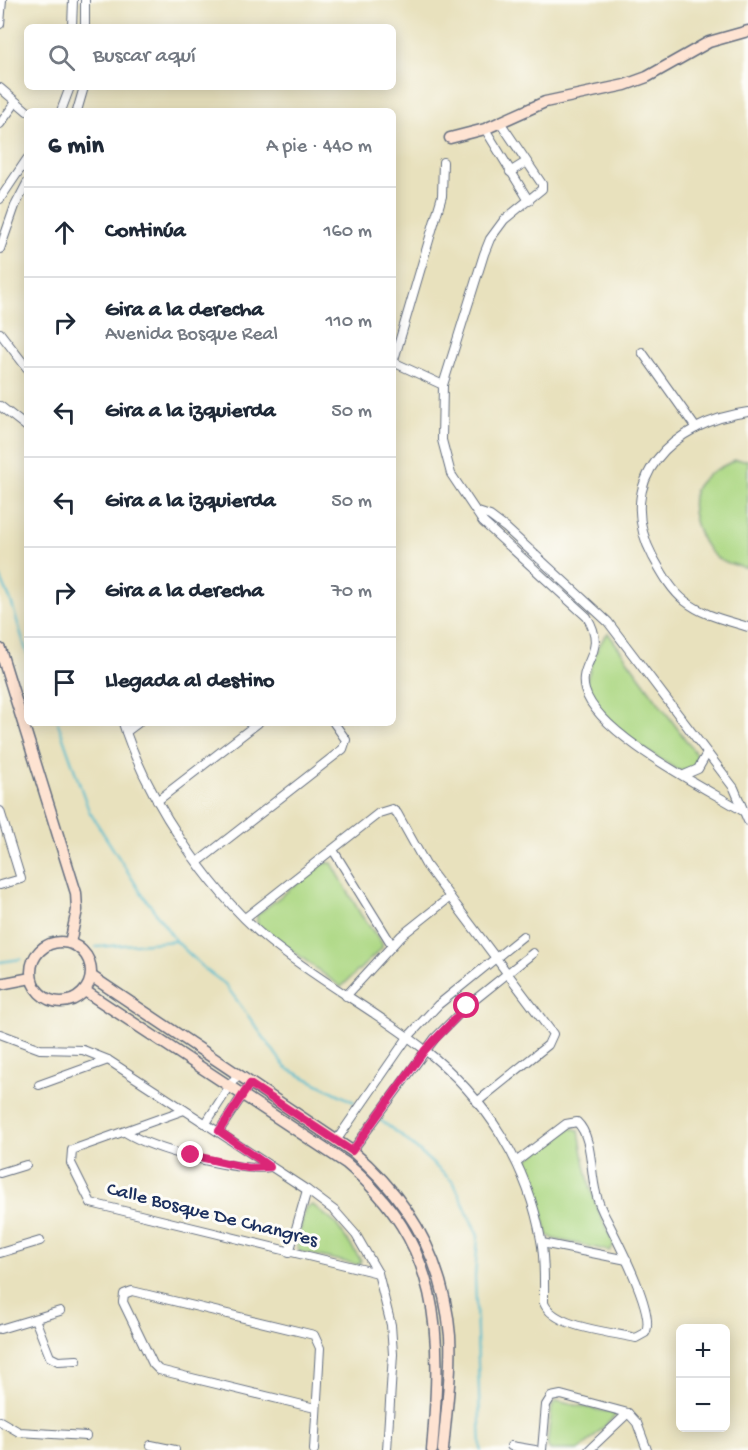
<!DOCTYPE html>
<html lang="es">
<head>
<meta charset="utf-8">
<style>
	:root { --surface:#fff; --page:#f6f6f7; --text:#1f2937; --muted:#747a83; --line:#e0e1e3 }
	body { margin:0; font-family:"Gochi Hand",sans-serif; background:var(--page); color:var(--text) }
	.controls { position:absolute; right:18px; bottom:18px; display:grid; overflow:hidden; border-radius:9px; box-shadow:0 3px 15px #0003 }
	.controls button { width:54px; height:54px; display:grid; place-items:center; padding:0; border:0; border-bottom:2px solid var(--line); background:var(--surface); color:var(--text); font:30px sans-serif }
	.stop { position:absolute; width:18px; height:18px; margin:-14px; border:4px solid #db2777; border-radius:50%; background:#fff }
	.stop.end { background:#db2777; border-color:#fff; box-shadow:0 2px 6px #0008 }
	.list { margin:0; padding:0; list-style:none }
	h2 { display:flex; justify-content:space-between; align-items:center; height:78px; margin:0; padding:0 24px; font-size:26px }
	h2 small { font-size:20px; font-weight:400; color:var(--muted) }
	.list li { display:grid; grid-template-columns:39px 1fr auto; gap:18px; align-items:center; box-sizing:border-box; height:90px; padding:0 24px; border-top:2px solid var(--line) }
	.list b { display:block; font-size:22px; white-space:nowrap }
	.list p { margin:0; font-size:20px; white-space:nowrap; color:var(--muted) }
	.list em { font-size:20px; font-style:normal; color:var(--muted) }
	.icon { flex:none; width:33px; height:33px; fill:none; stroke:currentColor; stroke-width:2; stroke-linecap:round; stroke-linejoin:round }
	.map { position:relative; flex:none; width:748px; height:1450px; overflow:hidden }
	.search { position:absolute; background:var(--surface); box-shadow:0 3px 15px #0003; left:24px; top:24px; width:372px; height:66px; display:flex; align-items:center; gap:15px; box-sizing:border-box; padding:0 21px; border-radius:9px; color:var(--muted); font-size:22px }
	.panel { position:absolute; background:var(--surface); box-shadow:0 3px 15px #0003; left:24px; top:108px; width:372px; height:618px; border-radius:9px }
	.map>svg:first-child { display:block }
	.green { fill:#add884; stroke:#648471; stroke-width:1.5 }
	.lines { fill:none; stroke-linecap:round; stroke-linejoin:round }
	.stream { stroke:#51bacf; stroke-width:2 }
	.street-casing { stroke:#636d7f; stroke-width:10 }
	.secondary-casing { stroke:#636d7f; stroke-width:13 }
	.street { stroke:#fff; stroke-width:8 }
	.secondary { stroke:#fee3d2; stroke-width:10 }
	.route { stroke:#db2777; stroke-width:8 }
	.labels { text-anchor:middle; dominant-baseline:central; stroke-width:6; stroke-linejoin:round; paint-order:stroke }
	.street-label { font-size:20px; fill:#1b2f5e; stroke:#fdfcf7 }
</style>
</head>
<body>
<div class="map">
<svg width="748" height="1450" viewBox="0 0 748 1450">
	<rect width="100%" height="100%" fill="#fdfcf7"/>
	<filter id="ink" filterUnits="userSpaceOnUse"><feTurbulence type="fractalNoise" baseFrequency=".0167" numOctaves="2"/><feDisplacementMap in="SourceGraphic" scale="12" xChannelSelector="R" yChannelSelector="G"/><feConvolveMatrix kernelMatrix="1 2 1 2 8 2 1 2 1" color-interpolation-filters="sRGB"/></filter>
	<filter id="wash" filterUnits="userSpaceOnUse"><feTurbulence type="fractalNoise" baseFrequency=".008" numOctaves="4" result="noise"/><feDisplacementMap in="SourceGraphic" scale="24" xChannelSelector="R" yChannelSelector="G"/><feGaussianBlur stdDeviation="1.35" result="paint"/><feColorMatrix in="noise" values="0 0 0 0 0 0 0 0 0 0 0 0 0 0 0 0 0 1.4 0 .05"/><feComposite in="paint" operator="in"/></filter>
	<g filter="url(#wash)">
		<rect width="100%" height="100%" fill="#e8e1bd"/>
		<g class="green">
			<path d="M735,460H748V568C739,566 724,563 717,558C700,545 685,506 697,486C706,473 722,467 735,460Z"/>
			<path d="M608,633L696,754L697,764L693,769L679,771C653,755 613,731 596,706C592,699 589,691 586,684C590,668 597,644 608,633Z"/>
			<polygon points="323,863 332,863 361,915 382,943 382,948 341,987 257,924 257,915"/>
			<path d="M570,1128L579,1130C586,1176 592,1202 614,1244L610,1251L554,1239L548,1235L527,1160Z"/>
			<polygon points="313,1205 336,1224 361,1260 359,1265 300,1252 297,1245 305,1208"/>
			<polygon points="556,1401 617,1414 580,1450 550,1450 547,1445 552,1406"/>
		</g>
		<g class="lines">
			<g class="stream">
				<polyline points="0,576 12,604 27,654"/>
				<polyline points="58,723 89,811 140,891 176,941 206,970 225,984 286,1068 354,1102"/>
				<polyline points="96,947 176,941"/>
				<polyline points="0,962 21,959"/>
				<polyline points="380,1120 402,1136 454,1183 478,1236 475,1276 481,1450"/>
			</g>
		</g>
	</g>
	<g filter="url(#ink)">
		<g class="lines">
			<defs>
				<g id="street">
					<polyline points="0,24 2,0"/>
					<polyline points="72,27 73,0"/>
					<polyline points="85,27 85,0"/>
					<polyline points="0,88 27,111"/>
					<polyline points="61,111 70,87"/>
					<polyline points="77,111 84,87"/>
					<path d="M500,122L542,184V189L504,220L490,239L484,254L443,385L442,440L451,474L483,522L587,617C609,653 577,662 585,690C598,735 704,787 743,811"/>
					<polyline points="0,124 16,102"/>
					<polyline points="485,129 529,201"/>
					<polyline points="510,172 526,162"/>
					<polyline points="0,199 27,159"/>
					<polyline points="0,249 15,206 27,183"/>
					<polyline points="0,333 27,368"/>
					<polyline points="642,352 696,428"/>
					<polyline points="393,362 443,385"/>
					<polyline points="393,363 442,196 443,162"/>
					<polyline points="0,406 27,427"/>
					<path d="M748,412C673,422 612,480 653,557C662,573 671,590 685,601C704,616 726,620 748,627"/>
					<polyline points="478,512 490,516 506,528 608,622 734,788 748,821"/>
					<path d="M123,723C146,797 208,890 268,940C318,981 375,1010 425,1050C485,1097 528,1164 541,1240C545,1260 544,1283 544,1303C554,1328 612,1332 636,1338L645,1333C657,1316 618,1242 608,1222C603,1213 598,1203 596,1193C590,1172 593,1137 577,1122L566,1124L516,1162"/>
					<polyline points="126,732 138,723"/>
					<polyline points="684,775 698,769 706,755"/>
					<polyline points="157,801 258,723"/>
					<polyline points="0,811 21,879 0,885"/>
					<polyline points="333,850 392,945"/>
					<polyline points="198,862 343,749 346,740 334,723"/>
					<polyline points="245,918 379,813 392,809 397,813 426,865 553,1034 548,1045 477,1102"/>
					<polyline points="346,996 401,936 450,897"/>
					<polyline points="0,1034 40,1049 83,1050 108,1060 307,1190 335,1211 356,1235 378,1273 391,1325 393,1354 387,1450"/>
					<polyline points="39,1085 108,1060"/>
					<polyline points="184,1110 72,1150 71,1163 91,1203 378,1273"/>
					<polyline points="206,1123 237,1075"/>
					<polyline points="219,1131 250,1084"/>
					<path d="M125,1132C154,1150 237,1172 270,1167"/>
					<polyline points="336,1141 408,1037 438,1005 523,936"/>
					<polyline points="352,1151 435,1038 467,1006 533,953"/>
					<polyline points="0,1173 26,1165"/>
					<polyline points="542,1243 627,1260"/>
					<polyline points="0,1253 40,1241"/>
					<polyline points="289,1253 307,1190"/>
					<polyline points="35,1319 50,1357 58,1361 77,1360"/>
					<polyline points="0,1329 60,1311"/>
					<polyline points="0,1421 19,1432 86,1436"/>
					<polyline points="151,1445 175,1450"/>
					<polyline points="511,1446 535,1450"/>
					<polyline points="314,1450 320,1348 314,1335 132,1291 124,1294 123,1302 153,1364 159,1370 315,1408"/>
					<polyline points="542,1450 546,1405 551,1397 561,1395 628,1413 637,1423 647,1450"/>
					<polyline points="589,1450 628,1413"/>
				</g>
				<g id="secondary">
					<polyline points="450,138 485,129 545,102 625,85 647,77 709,42 748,31"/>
					<polyline points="0,649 76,893 77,910 70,943"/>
					<circle cx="61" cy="972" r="30"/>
					<path d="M91,976L352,1151C409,1199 444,1261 450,1336C452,1373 446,1413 443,1450"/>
					<polyline points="0,984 31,978"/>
					<path d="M85,991L346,1163C443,1245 442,1332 432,1450"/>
				</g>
			</defs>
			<use href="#street" class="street-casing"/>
			<use href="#secondary" class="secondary-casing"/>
			<use href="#street" class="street"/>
			<use href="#secondary" class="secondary"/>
		</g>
	</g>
	<g class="lines" filter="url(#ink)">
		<polyline class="route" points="191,1155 248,1168 270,1167 219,1131 250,1084 352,1151 425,1050 467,1006"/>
	</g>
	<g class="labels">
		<g class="street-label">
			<text transform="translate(212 1216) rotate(14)">Calle Bosque De Changres</text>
		</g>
	</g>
</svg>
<div class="controls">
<button>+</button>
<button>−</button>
</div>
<div class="stop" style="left:467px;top:1006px"></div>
<div class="stop end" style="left:191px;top:1155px"></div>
<div class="search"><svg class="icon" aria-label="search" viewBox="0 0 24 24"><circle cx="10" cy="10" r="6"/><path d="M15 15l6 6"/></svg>Buscar aquí</div>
<section class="panel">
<h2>6 min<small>A pie · 440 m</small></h2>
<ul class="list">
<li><svg class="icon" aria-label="ahead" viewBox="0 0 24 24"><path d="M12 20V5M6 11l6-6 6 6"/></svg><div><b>Continúa</b></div><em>160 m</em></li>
<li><svg class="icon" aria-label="right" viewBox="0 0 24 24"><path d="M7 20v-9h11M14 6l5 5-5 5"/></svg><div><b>Gira a la derecha</b><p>Avenida Bosque Real</p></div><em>110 m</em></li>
<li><svg class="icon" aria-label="left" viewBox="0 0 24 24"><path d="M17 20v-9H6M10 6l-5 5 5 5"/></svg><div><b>Gira a la izquierda</b></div><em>50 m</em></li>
<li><svg class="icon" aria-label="left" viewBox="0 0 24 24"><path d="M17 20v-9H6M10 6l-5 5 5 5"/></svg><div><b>Gira a la izquierda</b></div><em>50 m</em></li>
<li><svg class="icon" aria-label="right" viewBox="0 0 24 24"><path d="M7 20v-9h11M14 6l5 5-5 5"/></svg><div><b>Gira a la derecha</b></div><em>70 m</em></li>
<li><svg class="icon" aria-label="arrive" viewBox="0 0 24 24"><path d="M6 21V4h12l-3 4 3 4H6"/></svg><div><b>Llegada al destino</b></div></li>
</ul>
</section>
</div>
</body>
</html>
